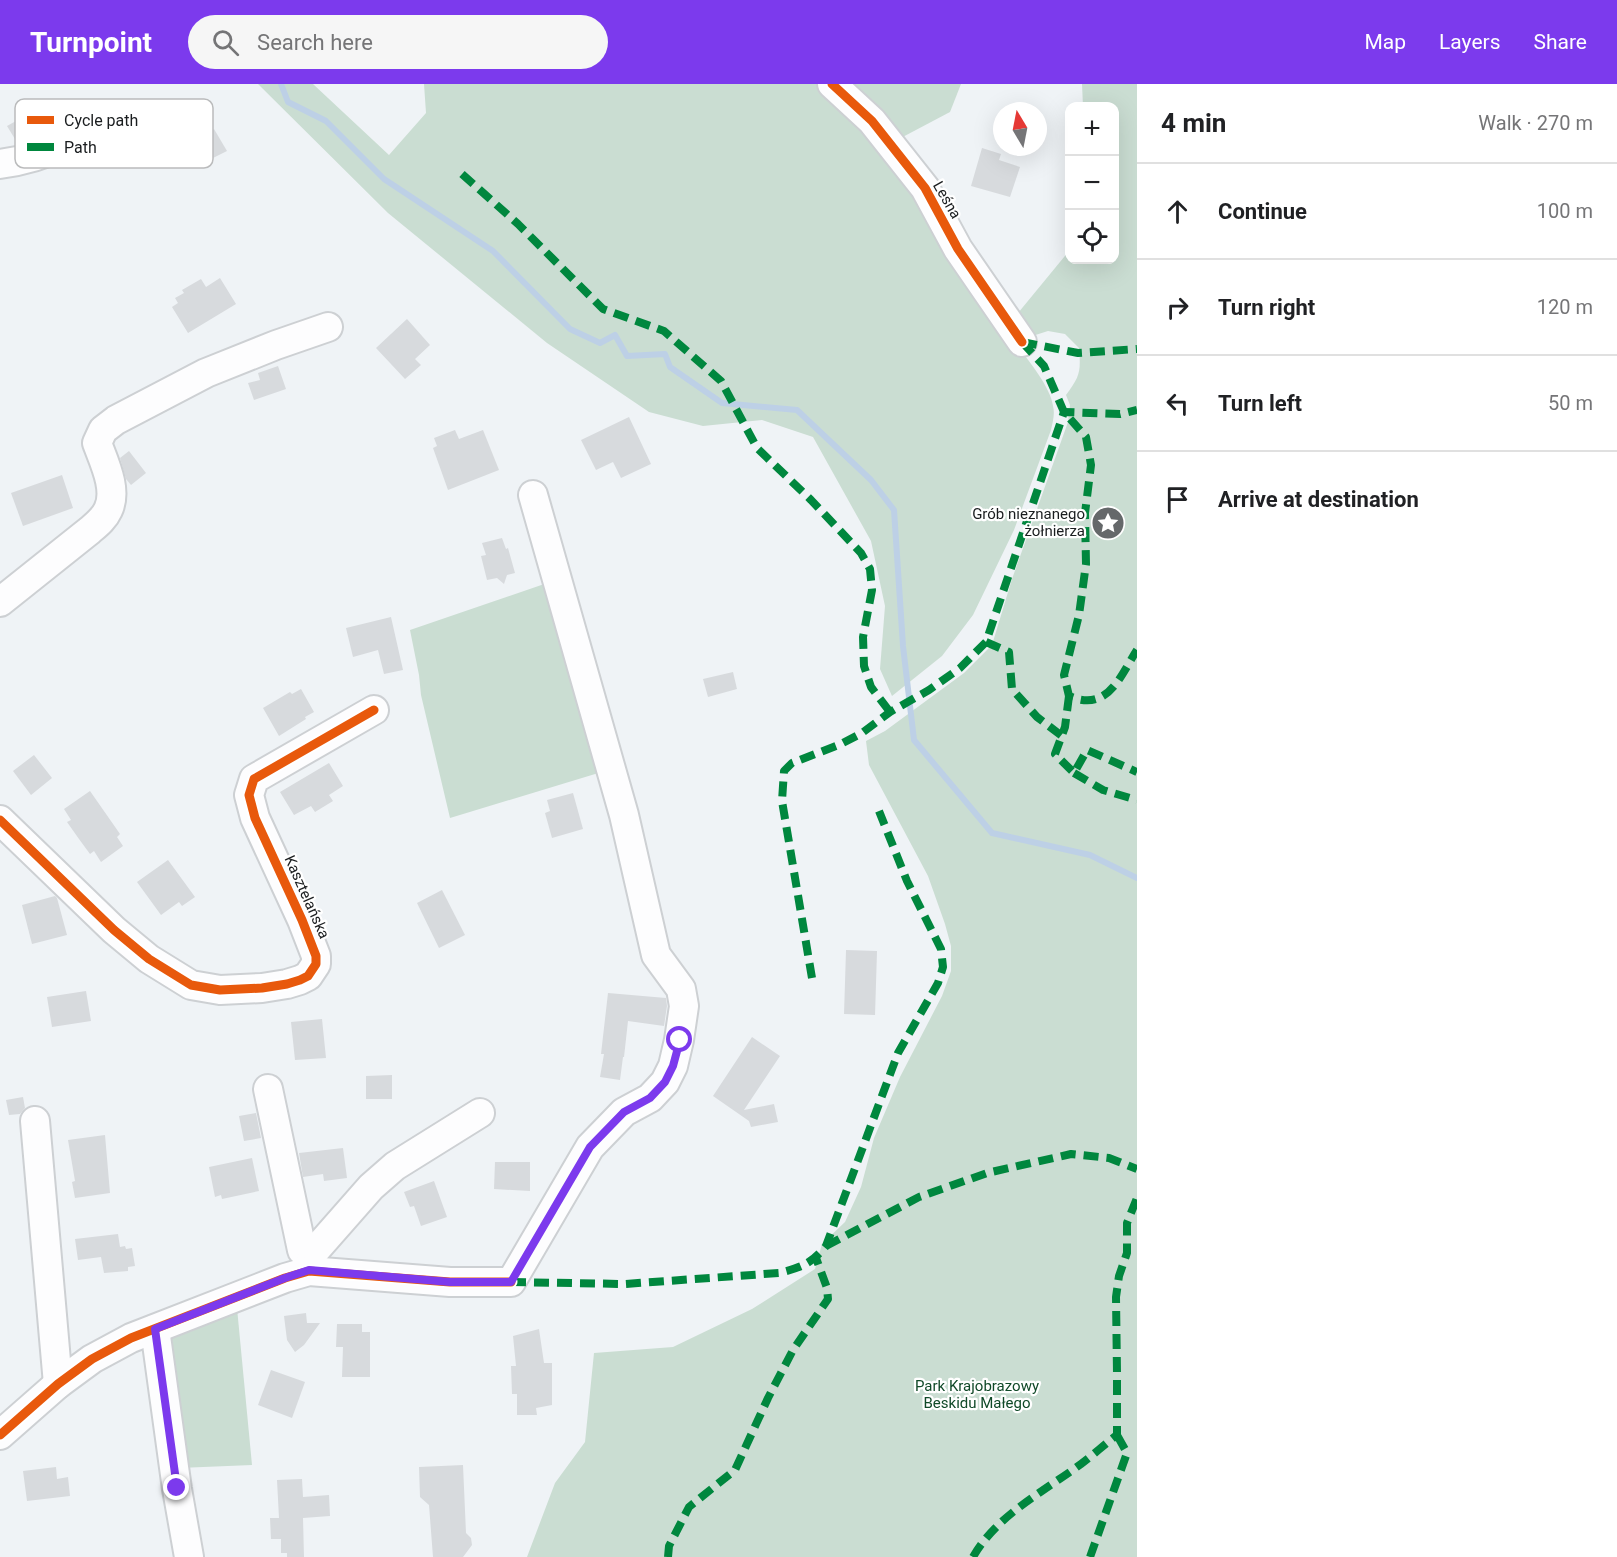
<!DOCTYPE html>
<html lang="en">
<head>
<meta charset="utf-8">
<style>
	:root { --surface:#fff; --page:#f6f6f6; --text:#202124; --muted:#757577; --line:#e0e0e0; --accent:#7c3aed }
	body { margin:0; font-family:Roboto,sans-serif; background:var(--page); color:var(--text) }
	.controls { position:absolute; right:18px; top:18px; display:grid; overflow:hidden; border-radius:12px; box-shadow:0 6px 24px #0002 }
	.controls button { width:54px; height:54px; display:grid; place-items:center; padding:0; border:0; border-bottom:2px solid var(--line); background:var(--surface); color:var(--text); font:30px sans-serif }
	.compass { position:absolute; left:993px; top:18px; width:54px; height:54px; border-radius:50%; background:var(--surface); box-shadow:0 6px 24px #0002; rotate:350deg }
	.stop { position:absolute; width:18px; height:18px; margin:-14px; border:4px solid #7c3aed; border-radius:50%; background:#fff }
	.stop.end { background:#7c3aed; border-color:#fff; box-shadow:0 2px 6px #0008 }
	.list { margin:0; padding:0; list-style:none }
	h2 { display:flex; justify-content:space-between; align-items:center; height:78px; margin:0; padding:0 24px; font-size:26px }
	h2 small { font-size:20px; font-weight:400; color:var(--muted) }
	.list li { display:grid; grid-template-columns:39px 1fr auto; gap:18px; align-items:center; box-sizing:border-box; height:96px; padding:0 24px; border-top:2px solid var(--line) }
	.list b { display:block; font-size:22px; white-space:nowrap }
	.list em { font-size:20px; font-style:normal; color:var(--muted) }
	.icon { flex:none; width:33px; height:33px; fill:none; stroke:currentColor; stroke-width:2; stroke-linecap:round; stroke-linejoin:round }
	.map { position:relative; flex:none; width:1137px; height:1473px; overflow:hidden }
	header { display:flex; align-items:center; gap:36px; box-sizing:border-box; height:84px; padding:0 30px; background:var(--accent); color:#fff }
	header strong { font-size:28px }
	nav { display:flex; gap:33px; margin-inline-start:auto; font-size:21px }
	.search { width:420px; height:54px; background:var(--page); display:flex; align-items:center; gap:15px; box-sizing:border-box; padding:0 21px; border-radius:33px; color:var(--muted); font-size:22px }
	main { display:flex }
	aside { flex:1; background:var(--surface) }
	.map>svg:first-child { display:block }
	.green { fill:#caddd2 }
	.lines { fill:none; stroke-linecap:round; stroke-linejoin:round }
	.stream { stroke:#bdd0e6; stroke-width:6 }
	.building { fill:#d7dadd }
	.minor-casing { stroke:#cdd0d3; stroke-width:32 }
	.minor { stroke:#fdfdfe; stroke-width:28 }
	.quiet { stroke:#00873e; stroke-width:8; stroke-dasharray:15 8; stroke-linecap:butt }
	.cycleway-casing { stroke:#fff; stroke-width:13 }
	.cycleway { stroke:#e8590c; stroke-width:9 }
	.route { stroke:#7c3aed; stroke-width:8 }
	.labels { text-anchor:middle; dominant-baseline:central; stroke-width:4.5; stroke-linejoin:round; paint-order:stroke }
	.street-label { font-size:15px; fill:#1a1d1f; stroke:#fff }
	.poi-label { font-size:15px; fill:#1a1d1f; stroke:#fff; text-anchor:end }
	.park-label { font-size:15px; fill:#104928; stroke:#fff }
	.key { fill:#fff; stroke:#babbbc; stroke-width:1.5 }
	.key-label { font-size:16px; fill:#1a1d1f }
</style>
</head>
<body>
<header>
<strong>Turnpoint</strong>
<div class="search"><svg class="icon" aria-label="search" viewBox="0 0 24 24"><circle cx="10" cy="10" r="6"/><path d="M15 15l6 6"/></svg>Search here</div>
<nav><a>Map</a><a>Layers</a><a>Share</a></nav>
</header>
<main>
<div class="map">
<svg width="1137" height="1473" viewBox="0 0 1137 1473">
	<rect width="100%" height="100%" fill="#eff3f6"/>
	<g class="green">
		<path d="M258,0H313L389,71L426,29L424,0H822L866,41L1018,263C1029,277 1051,304 1053,322C1055,330 1053,337 1051,346L1014,446L973,531L942,572L892,612L880,585L885,522L871,457L813,353L762,336L703,342L649,328L547,259L388,129Z"/>
		<polygon points="843,0 961,0 950,28 897,56"/>
		<path d="M1082,0H1137V1473H527L555,1399L585,1358L594,1269L673,1263L752,1225L815,1185L822,1160L845,1138L861,1103L874,1054L900,993L942,912L951,887V862L945,840L928,792L869,681L866,657L885,647L964,589L992,561L1012,495L1068,338L1070,321L1066,311C1080,292 1081,288 1079,264L1065,250L1048,247L1026,254L1014,234L1069,167L1070,176H1114V22H1083Z"/>
		<polygon points="553,497 605,687 450,734 421,611 419,591 410,546"/>
		<polygon points="237,1224 252,1381 179,1384 163,1253"/>
	</g>
	<g class="lines">
		<polyline class="stream" points="281,0 288,18 326,37 384,95 493,167 570,245 600,259 615,251 627,272 665,270 670,283 722,319 797,326 871,396 894,426 903,562 914,656 992,749 1090,771 1137,794"/>
	</g>
	<g class="building">
		<polygon points="25,32 37,54 18,60 7,42"/>
		<polygon points="214,45 227,67 211,75 198,54"/>
		<polygon points="982,64 1001,70 999,76 1020,83 1010,113 971,102"/>
		<polygon points="220,194 236,220 188,249 172,223 178,219 175,214 184,209 182,206 201,195 206,203"/>
		<polygon points="407,235 430,261 415,275 421,281 405,295 376,264"/>
		<polygon points="278,282 286,305 254,316 248,299 260,296 258,289"/>
		<polygon points="629,333 651,380 621,394 613,378 596,386 581,356"/>
		<polygon points="455,346 459,355 483,346 499,386 448,406 433,364 437,362 434,354"/>
		<polygon points="129,367 146,389 131,401 126,395 120,374"/>
		<polygon points="62,391 73,424 23,442 11,409"/>
		<polygon points="502,454 506,465 508,464 515,489 507,491 504,500 497,494 487,496 481,472 486,471 482,459"/>
		<polygon points="391,533 403,586 384,590 378,566 353,573 346,544"/>
		<polygon points="733,588 737,605 708,613 703,595"/>
		<polygon points="301,605 314,628 305,633 306,635 279,652 263,624 290,608 292,610"/>
		<polygon points="34,671 52,694 31,711 13,687"/>
		<polygon points="329,679 343,702 329,711 333,717 315,728 311,722 294,731 280,708"/>
		<polygon points="90,707 120,750 117,753 123,762 101,778 94,767 90,770 79,755 67,738 71,736 64,725"/>
		<polygon points="573,709 583,745 552,754 545,729 550,727 547,716"/>
		<polygon points="168,776 195,813 182,822 179,818 161,831 137,798"/>
		<polygon points="442,806 465,851 439,864 417,819"/>
		<polygon points="55,812 57,814 67,851 32,860 22,821"/>
		<polygon points="846,866 877,867 875,931 844,930"/>
		<polygon points="86,907 91,937 52,943 47,913"/>
		<polygon points="608,909 666,914 667,922 664,942 628,937 624,973 623,973 620,996 600,993 604,970 601,970"/>
		<polygon points="322,935 326,974 295,976 291,938"/>
		<polygon points="752,953 780,972 744,1026 774,1020 778,1038 751,1043 749,1037 713,1012"/>
		<polygon points="392,991 392,1015 366,1015 366,992"/>
		<polygon points="23,1013 25,1024 20,1030 9,1031 6,1016"/>
		<polygon points="256,1029 261,1054 244,1057 239,1032"/>
		<polygon points="105,1051 110,1109 75,1114 72,1098 75,1097 68,1056"/>
		<polygon points="343,1064 347,1094 324,1097 323,1090 303,1093 299,1069"/>
		<polygon points="252,1074 259,1107 222,1115 221,1111 215,1113 209,1083"/>
		<polygon points="495,1078 530,1078 530,1107 494,1105"/>
		<polygon points="434,1097 447,1133 421,1142 414,1122 410,1123 404,1108"/>
		<polygon points="118,1150 120,1163 125,1162 126,1165 132,1164 135,1182 128,1183 128,1187 104,1189 101,1173 78,1176 75,1155"/>
		<polygon points="306,1229 307,1239 320,1239 304,1261 295,1268 287,1256 284,1232"/>
		<polygon points="337,1240 362,1240 362,1248 370,1248 370,1293 342,1293 343,1263 336,1263"/>
		<polygon points="539,1245 544,1279 552,1279 552,1321 536,1324 537,1331 517,1331 517,1310 512,1310 511,1282 516,1282 513,1252"/>
		<polygon points="271,1286 305,1298 292,1334 258,1321"/>
		<polygon points="463,1381 466,1449 471,1454 472,1461 463,1473 433,1473 429,1421 420,1413 419,1383"/>
		<polygon points="56,1383 57,1395 68,1393 70,1412 27,1417 23,1387"/>
		<polygon points="302,1395 303,1413 329,1411 330,1432 303,1434 304,1473 287,1473 287,1469 281,1469 281,1455 271,1455 270,1434 279,1434 277,1396"/>
	</g>
	<g class="lines">
		<defs>
			<g id="minor">
				<polyline points="832,0 872,37 925,104 958,165 1022,258"/>
				<path d="M0,80C22,77 44,71 64,61C82,52 106,31 128,31C132,31 137,34 141,36"/>
				<path d="M0,518L89,447C96,441 104,435 108,426C118,406 104,378 97,359L103,346L116,336L206,289L276,261L328,243"/>
				<polyline points="0,736 114,846 149,875 191,901 220,906 262,904 287,900 300,896 308,892 316,880 316,872 302,836 255,734 249,711 254,695 374,626"/>
				<polyline points="268,1005 302,1166 313,1169"/>
				<polyline points="35,1037 58,1300"/>
				<polyline points="309,1187 313,1169 371,1103 395,1082 480,1029"/>
				<polyline points="155,1245 177,1405 189,1473"/>
				<polyline points="0,1351 58,1300 92,1275 131,1254 285,1194 309,1187 450,1198 511,1198 590,1063 624,1028 650,1014 665,998 673,982 679,956 684,922 681,905 656,871 624,731 533,411"/>
			</g>
		</defs>
		<use href="#minor" class="minor-casing"/>
		<use href="#minor" class="minor"/>
		<g class="quiet">
			<polyline points="462,90 518,140 603,225 664,247 721,297 757,364 811,416 861,469 870,485 872,506 863,553 864,582 871,603 890,628"/>
			<path d="M1022,258L1044,282L1064,328L1086,353L1091,381L1085,429L1086,480L1079,531L1064,591L1069,612C1108,629 1120,592 1137,566"/>
			<polyline points="1022,258 1078,269 1137,265"/>
			<polyline points="986,558 1009,568 1012,605 1037,633 1062,652"/>
			<polyline points="1069,612 1065,643 1055,670 1074,689 1087,666 1137,688"/>
			<polyline points="1074,689 1103,706 1137,716"/>
			<polyline points="812,894 782,717 784,687 792,679 841,660 862,649 890,628 929,606 960,584 986,558 1064,328 1120,330 1137,326"/>
			<polyline points="826,1162 919,1113 987,1089 1071,1070 1109,1074 1137,1085"/>
			<path d="M511,1198L625,1200L779,1189C802,1183 811,1180 826,1162L898,969L938,899L943,883L941,865L907,797L879,727"/>
			<polyline points="668,1473 669,1462 689,1423 735,1386 768,1314 793,1266 828,1215 827,1204 816,1174"/>
			<path d="M973,1473C997,1431 1043,1408 1081,1380C1093,1371 1105,1360 1117,1351V1289L1116,1213L1119,1192L1127,1169V1139L1137,1114"/>
			<polyline points="1090,1473 1127,1369 1117,1351"/>
		</g>
		<defs>
			<g id="cycleway">
				<polyline points="832,0 872,37 925,104 958,165 1022,258"/>
				<polyline points="0,736 114,846 149,875 191,901 220,906 262,904 287,900 300,896 308,892 316,880 316,872 302,836 255,734 249,711 254,695 374,626"/>
				<polyline points="0,1351 58,1300 92,1275 131,1254 285,1194 309,1187 450,1198 511,1198"/>
			</g>
		</defs>
		<use href="#cycleway" class="cycleway-casing"/>
		<use href="#cycleway" class="cycleway"/>
	</g>
	<g class="lines">
		<polyline class="route" points="177,1404 155,1245 285,1194 309,1186 450,1198 511,1198 590,1063 624,1028 650,1014 665,998 673,982 680,956"/>
	</g>
	<defs>
		<symbol id="sight-disc" viewBox="-11 -11 22 22"><circle r="9.5" fill="#65686a" stroke="#fff"/><path d="M0-6L1.8-2.2L6-1.7L2.9 1.2L3.7 5.4L0 3.3L-3.7 5.4L-2.9 1.2L-6-1.7L-1.8-2.2Z" fill="#fff"/></symbol>
	</defs>
	<g fill-rule="evenodd">
		<use href="#sight-disc" x="1089" y="420" width="38" height="38"/>
	</g>
	<g class="labels">
		<g class="street-label">
			<text transform="translate(947 116) rotate(60)">Leśna</text>
			<text transform="translate(307 813) rotate(66)">Kasztelańska</text>
		</g>
		<g class="poi-label">
			<text x="1085" y="430">Grób nieznanego<tspan x="1085" dy="17">żołnierza</tspan></text>
		</g>
		<g class="park-label">
			<text x="977" y="1302">Park Krajobrazowy<tspan x="977" dy="17">Beskidu Małego</tspan></text>
		</g>
	</g>
	<rect x="15" y="15" width="198" height="69" rx="9" class="key"/>
	<rect x="27" y="32" width="27" height="8" fill="#e8590c"/>
	<rect x="27" y="59" width="27" height="8" fill="#00873e"/>
	<g class="key-label">
		<text x="64" y="42">Cycle path</text>
		<text x="64" y="69">Path</text>
	</g>
</svg>
<div class="controls">
<button>+</button>
<button>−</button>
<button><svg class="icon" aria-label="locate" viewBox="0 0 24 24"><circle cx="12" cy="12" r="6"/><path d="M12 2v4M12 18v4M2 12h4M18 12h4"/></svg></button>
</div>
<svg class="compass" viewBox="-18 -18 36 36"><path d="M0-13l5 13h-10z" fill="#e53935"/><path d="M0 13l5-13h-10z" fill="#757577"/></svg>
<div class="stop" style="left:680px;top:956px"></div>
<div class="stop end" style="left:177px;top:1404px"></div>
</div>
<aside>
<h2>4 min<small>Walk · 270 m</small></h2>
<ul class="list">
<li><svg class="icon" aria-label="ahead" viewBox="0 0 24 24"><path d="M12 20V5M6 11l6-6 6 6"/></svg><div><b>Continue</b></div><em>100 m</em></li>
<li><svg class="icon" aria-label="right" viewBox="0 0 24 24"><path d="M7 20v-9h11M14 6l5 5-5 5"/></svg><div><b>Turn right</b></div><em>120 m</em></li>
<li><svg class="icon" aria-label="left" viewBox="0 0 24 24"><path d="M17 20v-9H6M10 6l-5 5 5 5"/></svg><div><b>Turn left</b></div><em>50 m</em></li>
<li><svg class="icon" aria-label="arrive" viewBox="0 0 24 24"><path d="M6 21V4h12l-3 4 3 4H6"/></svg><div><b>Arrive at destination</b></div></li>
</ul>
</aside>
</main>
</body>
</html>
